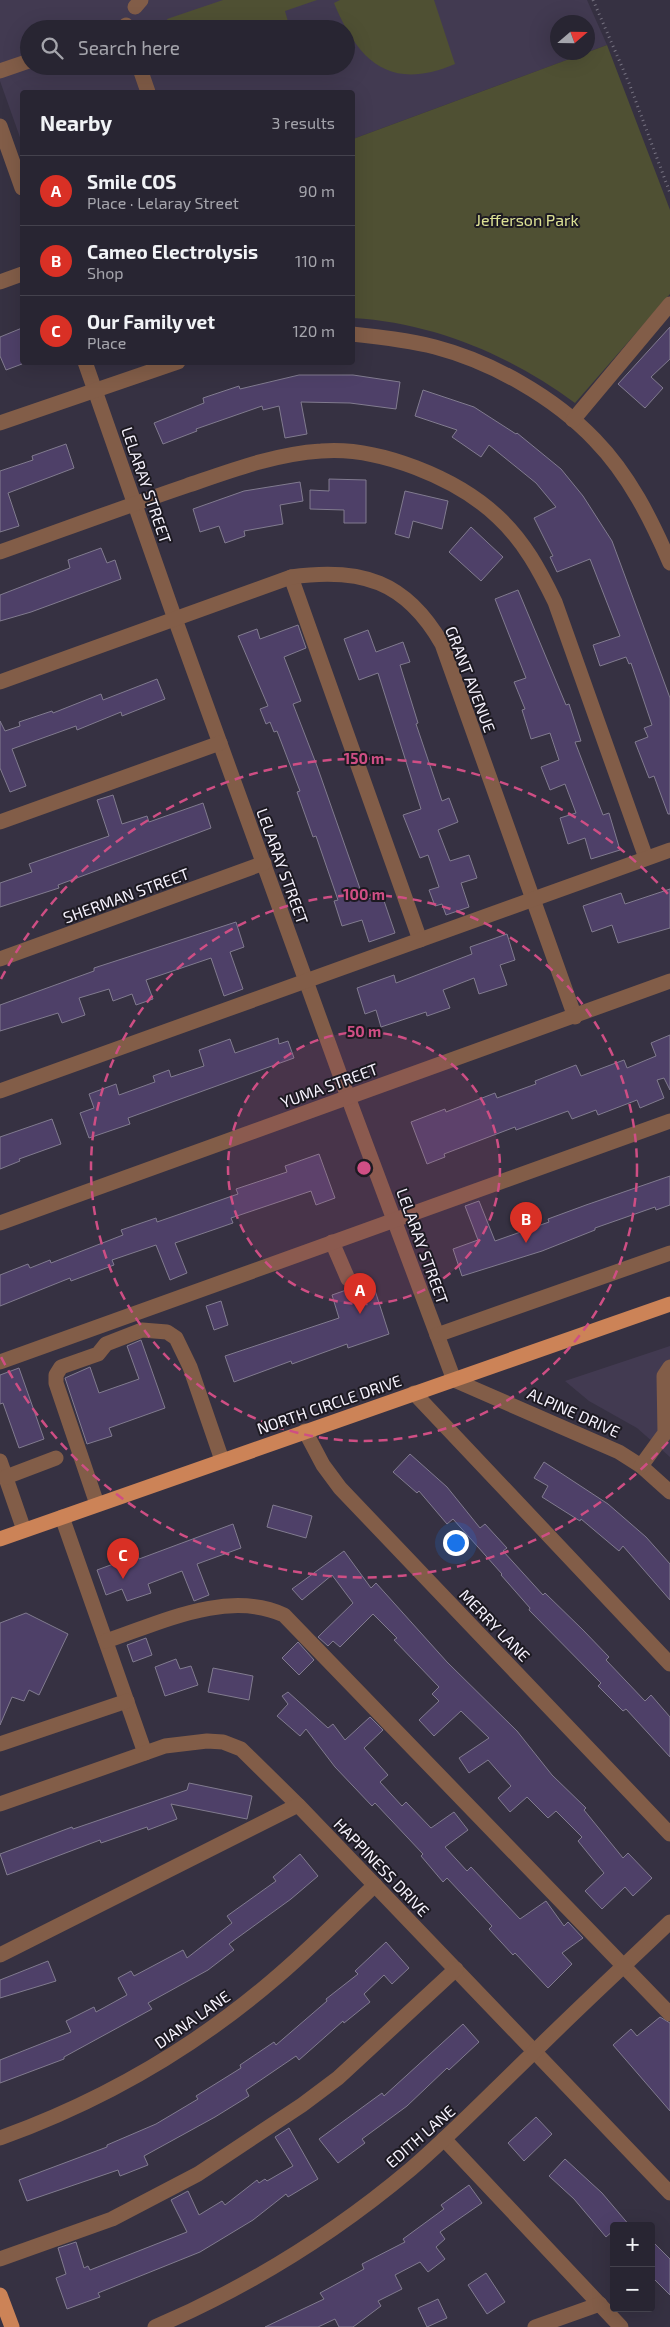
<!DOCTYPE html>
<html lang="en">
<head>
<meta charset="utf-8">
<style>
	:root { --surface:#282532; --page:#302d3a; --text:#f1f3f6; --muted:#a5a5ac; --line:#44424d; --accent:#d93025 }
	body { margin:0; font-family:"Exo 2",sans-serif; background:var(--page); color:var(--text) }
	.controls { position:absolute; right:15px; bottom:15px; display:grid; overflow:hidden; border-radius:5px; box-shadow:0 5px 20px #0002 }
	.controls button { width:45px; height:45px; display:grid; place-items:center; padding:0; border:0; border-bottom:1px solid var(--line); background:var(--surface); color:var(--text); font:25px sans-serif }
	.compass { position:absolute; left:550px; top:15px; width:45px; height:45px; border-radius:50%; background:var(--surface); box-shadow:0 5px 20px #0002; rotate:70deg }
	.you { position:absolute; left:455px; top:1542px; width:18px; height:18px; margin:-12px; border:4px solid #fff; border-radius:50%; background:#1a73e8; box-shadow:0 0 0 8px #1a73e833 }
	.badge { display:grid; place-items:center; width:32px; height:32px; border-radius:50%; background:var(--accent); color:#fff; font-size:16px; font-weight:700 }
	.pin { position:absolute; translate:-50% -41px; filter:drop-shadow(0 1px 2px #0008) }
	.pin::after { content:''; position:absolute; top:26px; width:18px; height:15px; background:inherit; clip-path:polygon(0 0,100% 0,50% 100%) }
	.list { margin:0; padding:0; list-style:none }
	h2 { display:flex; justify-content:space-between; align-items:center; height:65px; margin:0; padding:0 20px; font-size:21px }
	h2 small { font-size:16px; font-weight:400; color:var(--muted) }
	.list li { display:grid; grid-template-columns:32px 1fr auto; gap:15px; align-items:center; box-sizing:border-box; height:70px; padding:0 20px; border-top:1px solid var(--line) }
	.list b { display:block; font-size:19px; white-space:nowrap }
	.list p { margin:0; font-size:16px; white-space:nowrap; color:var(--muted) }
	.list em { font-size:16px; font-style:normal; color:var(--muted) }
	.icon { flex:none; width:28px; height:28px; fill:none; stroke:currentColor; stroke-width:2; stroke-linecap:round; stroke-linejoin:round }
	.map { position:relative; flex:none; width:670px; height:2327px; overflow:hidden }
	.search { position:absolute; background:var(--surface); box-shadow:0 5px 20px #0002; left:20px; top:20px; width:335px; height:55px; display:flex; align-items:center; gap:12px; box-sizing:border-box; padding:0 18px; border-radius:28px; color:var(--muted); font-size:19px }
	.panel { position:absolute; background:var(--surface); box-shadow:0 5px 20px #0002; left:20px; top:90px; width:335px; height:275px; border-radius:5px }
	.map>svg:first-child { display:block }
	.built { fill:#423a51; fill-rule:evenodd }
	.green { fill:#4f5033 }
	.building { fill:#4e4068; stroke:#817b8f }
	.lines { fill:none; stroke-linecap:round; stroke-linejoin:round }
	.path { stroke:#777382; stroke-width:3; stroke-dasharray:1 4; stroke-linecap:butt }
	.minor { stroke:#825d48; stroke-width:15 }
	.major { stroke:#cc8357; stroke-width:15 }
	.ring { fill:none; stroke:#cf4e84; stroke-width:2.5; stroke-dasharray:9 6 }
	.labels { text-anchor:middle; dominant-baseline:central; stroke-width:4; stroke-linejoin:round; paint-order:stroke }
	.park-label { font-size:16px; fill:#dde295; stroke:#1d1a22 }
	.street-label { font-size:16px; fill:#f6f2fd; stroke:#1d1a22 }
	.centre { fill:#cf4e84; stroke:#1d1a22; stroke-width:2.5 }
	.ring-label { font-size:15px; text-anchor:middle; font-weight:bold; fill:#cf4e84; stroke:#1d1a22; stroke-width:4; stroke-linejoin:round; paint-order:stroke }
</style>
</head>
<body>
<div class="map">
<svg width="670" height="2327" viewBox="0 0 670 2327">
	<rect width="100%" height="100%" fill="#363142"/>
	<g class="built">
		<path d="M0,0H587L607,45L588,52V22H558V52L586,53L353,139L352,92H22V143L0,81ZM29,29H346V66H29Z"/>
		<polygon points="670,1346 670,1457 637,1428 589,1401 565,1381"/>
	</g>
	<g class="green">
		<polygon points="223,0 317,0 285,11 289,25 277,29 248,29 246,25 234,29 171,29 167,19"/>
		<path d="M340,0H434L455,64C389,92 358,61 334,3Z"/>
		<path d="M607,45L670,210V294L575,403C510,355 434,323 353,318V139Z"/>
	</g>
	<g class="building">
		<polygon points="670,327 670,359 651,377 663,388 645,408 618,384"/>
		<polygon points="22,328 22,364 6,370 0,356 0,337"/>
		<polygon points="299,375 353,375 400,382 396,409 350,403 301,402 307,434 285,438 279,406 263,410 262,406 196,429 197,431 163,444 154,423 204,403 203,398 239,386 240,389"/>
		<polygon points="423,390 474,407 516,434 517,433 561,469 583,496 612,541 670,698 670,814 668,814 654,776 649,778 635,742 648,737 644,728 652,725 631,663 629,664 626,657 600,666 593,645 620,636 590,559 557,572 550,557 553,556 534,518 556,507 536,483 489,445 481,457 452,437 457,430 415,416"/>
		<polygon points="66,444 74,468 8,493 19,526 0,532 0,471 33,460 32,456"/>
		<polygon points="329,479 366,480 366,523 344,523 344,510 310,509 310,490 329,491"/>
		<polygon points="300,482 303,501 280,505 283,524 244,531 245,536 225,543 219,526 200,532 193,509 244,491"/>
		<polygon points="405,491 448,501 442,529 413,521 409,538 395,534"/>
		<polygon points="471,527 503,557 481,581 449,552"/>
		<polygon points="101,548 107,563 115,560 121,579 31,612 0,621 0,595 70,568 68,560"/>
		<polygon points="518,590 566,705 569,704 581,741 575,742 603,815 609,813 620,850 591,859 585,838 568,844 560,818 576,813 565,784 550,790 541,767 559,760 550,733 531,739 522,710 525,709 514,682 526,678 495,599"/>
		<polygon points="298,625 306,648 284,657 301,701 293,704 317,766 364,900 382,895 395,933 369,942 362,920 342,926 334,901 338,900 316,836 313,837 297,792 300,791 277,731 274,732 270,722 266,724 260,709 268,706 238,636 257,629 260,639"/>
		<polygon points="368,630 376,652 403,642 410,662 400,665 418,723 416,724 442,801 449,798 458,822 438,830 450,861 469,855 477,878 461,883 469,907 446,915 442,904 435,906 429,890 439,887 428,855 420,858 403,815 421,809 378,673 359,680 344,639"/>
		<polygon points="157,679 165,699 122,716 121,712 77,730 76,726 12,749 26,786 10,792 0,768 0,721 5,731 20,726 19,722 52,711 53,713 101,694 103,700"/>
		<polygon points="113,795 122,824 147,816 149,822 203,803 211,828 58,885 59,888 0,907 0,883 32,872 29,864 109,836 97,800"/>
		<polygon points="670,889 670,928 618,943 612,925 592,932 583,906 621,893 625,904"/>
		<polygon points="236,922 244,947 230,952 243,989 224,996 211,958 146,980 153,999 136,1005 132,994 113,1001 109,989 79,998 85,1015 62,1023 58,1013 0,1031 0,1005 94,971 94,968"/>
		<polygon points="507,934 515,960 500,965 507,985 479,994 474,978 443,990 450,1008 427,1016 426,1012 381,1027 376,1010 365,1014 357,988 394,975 396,983 472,954 470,947"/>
		<polygon points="670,1035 670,1090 664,1078 657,1080 664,1098 640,1108 637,1100 598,1115 596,1110 572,1119 568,1111 516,1130 515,1127 444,1154 445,1157 427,1164 411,1122 445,1109 446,1112 495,1093 497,1098 536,1084 535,1081 576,1065 581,1076 624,1060 627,1068 656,1056 651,1043"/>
		<polygon points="278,1038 279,1044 288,1041 294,1058 128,1118 130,1124 89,1138 80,1113 94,1108 89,1094 116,1084 119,1095 155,1082 153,1076 169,1070 171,1077 204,1066 199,1050 230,1039 235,1053"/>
		<polygon points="52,1119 61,1144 19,1159 20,1161 0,1169 0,1137"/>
		<polygon points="319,1154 335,1198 316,1205 311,1191 231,1218 233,1223 175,1243 187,1273 170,1280 156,1245 112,1260 114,1265 71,1281 70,1278 0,1306 0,1275 28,1264 30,1268 50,1260 51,1263 123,1235 121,1230 156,1218 157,1222 238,1194 236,1189 287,1172 285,1166"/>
		<polygon points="670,1176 670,1205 656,1210 655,1207 595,1228 595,1230 542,1251 462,1276 453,1249 478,1240 465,1206 479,1201 495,1241 549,1222 548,1219 586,1205"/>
		<polygon points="372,1281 389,1334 348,1348 347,1344 292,1364 291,1361 234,1382 225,1356 339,1318 332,1295"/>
		<polygon points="221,1301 228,1325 214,1330 206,1306"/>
		<polygon points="141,1340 165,1408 109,1428 112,1436 87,1444 65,1378 90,1367 99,1393 139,1379 127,1346"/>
		<polygon points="19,1368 44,1439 19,1448 3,1403 0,1404 0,1375"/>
		<polygon points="410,1454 447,1487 480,1528 485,1524 507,1548 503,1551 543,1595 545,1593 583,1630 609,1657 606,1660 645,1701 651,1695 670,1717 670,1757 626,1709 623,1711 598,1686 601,1683 529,1610 530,1608 501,1575 502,1574 453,1519 447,1524 419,1491 417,1493 393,1472"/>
		<polygon points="544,1462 608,1504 646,1537 670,1564 670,1600 623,1546 619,1551 581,1519 580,1521 542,1497 548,1486 534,1478"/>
		<polygon points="273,1505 312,1516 306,1538 267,1527"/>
		<polygon points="233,1524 241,1548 197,1564 209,1595 194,1601 182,1571 148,1584 151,1593 127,1601 122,1589 106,1595 97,1570 138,1555 139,1559"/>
		<polygon points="344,1551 371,1588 376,1583 447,1662 517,1731 552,1775 586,1808 584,1810 623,1858 628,1853 652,1878 633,1896 625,1887 602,1909 585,1891 604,1873 578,1841 582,1837 556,1811 548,1818 527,1797 510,1812 498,1798 511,1786 488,1760 469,1773 459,1758 489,1738 461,1711 434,1736 419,1720 439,1701 432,1694 439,1687 394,1640 397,1638 373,1614 340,1647 333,1641 328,1646 318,1637 353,1603 332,1575 302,1600 292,1589"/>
		<polygon points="26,1613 68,1634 39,1695 29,1690 24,1701 12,1697 0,1725 0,1623"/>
		<polygon points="146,1638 152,1655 133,1662 127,1645"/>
		<polygon points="298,1642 314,1660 299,1675 282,1658"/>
		<polygon points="176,1659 180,1669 191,1666 198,1685 165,1696 155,1667"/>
		<polygon points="213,1668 253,1676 249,1700 208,1692"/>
		<polygon points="288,1692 328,1728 333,1724 345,1740 370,1717 383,1730 364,1748 388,1775 380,1782 402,1806 406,1802 431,1828 454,1812 468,1830 445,1847 467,1871 471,1867 520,1919 546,1901 564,1926 568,1922 583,1938 562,1953 572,1964 548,1988 515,1953 513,1955 489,1929 492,1926 447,1878 443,1882 421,1856 423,1854 375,1803 372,1806 335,1767 306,1729 300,1736 277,1716 288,1704 282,1696"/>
		<polygon points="189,1783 252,1796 247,1819 171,1804 177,1819 148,1830 147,1827 101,1843 100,1840 7,1875 0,1854 72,1827 73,1829 187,1790"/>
		<polygon points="300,1854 318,1876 291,1899 229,1944 234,1950 208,1970 148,2003 152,2009 64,2057 64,2059 0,2083 0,2060 71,2032 66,2021 94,2007 96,2012 127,1995 118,1978 131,1971 134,1976 183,1950 187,1958 232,1923 227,1916 276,1881 273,1877"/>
		<polygon points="386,1942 409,1968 392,1984 384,1975 364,1994 370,2002 344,2023 343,2021 299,2060 296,2056 246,2090 249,2096 215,2117 144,2156 148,2165 120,2176 118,2170 27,2201 19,2180 107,2147 107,2145 156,2124 198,2099 196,2096 241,2068 240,2065 274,2042 276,2045 327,2001 326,1999 358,1974 355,1971"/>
		<polygon points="48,1961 56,1981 0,1998 0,1980"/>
		<polygon points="660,2017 670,2023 670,2111 613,2045 631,2029 637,2036"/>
		<polygon points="463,2024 479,2042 449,2070 447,2068 407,2106 362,2139 365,2143 338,2163 319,2139 382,2093 384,2096"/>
		<polygon points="536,2117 552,2134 524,2161 508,2143"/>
		<polygon points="289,2128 318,2179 288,2197 286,2194 253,2220 200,2252 98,2293 100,2297 67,2309 56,2278 66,2274 58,2248 76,2242 84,2268 88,2266 90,2270 187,2232 171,2200 188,2191 199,2215 222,2201 225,2205 257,2180 259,2183 265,2179 267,2181 293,2166 275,2137"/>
		<polygon points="565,2159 602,2193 630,2226 614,2226 614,2230 606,2237 574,2199 549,2176"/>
		<polygon points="469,2185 482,2203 440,2232 445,2239 436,2247 445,2259 428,2272 420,2262 395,2275 402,2289 378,2301 381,2306 353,2327 339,2327 335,2319 318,2327 265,2327 324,2299 320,2293 364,2269 362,2264 405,2242 403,2239 444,2209 441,2205"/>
		<polygon points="651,2240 670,2259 670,2295 651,2276"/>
		<polygon points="486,2273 505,2302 487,2314 468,2285"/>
		<polygon points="438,2299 447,2318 427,2327 418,2308"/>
	</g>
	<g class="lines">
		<polyline class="path" points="593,0 629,83 670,193"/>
		<g class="minor">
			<polyline points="135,7 141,0"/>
			<polyline points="126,25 127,29"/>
			<polyline points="139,66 148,92"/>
			<polyline points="0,71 29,61"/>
			<polyline points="0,126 22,188"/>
			<polyline points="0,282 22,274"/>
			<path d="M352,334C380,337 408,340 435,347C492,362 554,397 595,440C629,475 651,519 670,563"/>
			<polyline points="85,362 175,619 348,1097 454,1380 619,1452 641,1466 670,1492"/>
			<polyline points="573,420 670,304"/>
			<polyline points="0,423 178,362"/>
			<path d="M0,552C62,530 124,507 186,486C230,471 274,454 321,451C378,446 457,478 498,517C524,541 540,571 555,602L646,858"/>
			<polyline points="291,577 420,940"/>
			<path d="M0,682L291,577C361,567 406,581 442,644L575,1017"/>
			<polyline points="0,822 220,743"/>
			<polyline points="0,959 264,863"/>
			<polyline points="0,1091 670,850"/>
			<polyline points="0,1223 670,981"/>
			<polyline points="332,1242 348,1279"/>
			<polyline points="437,1335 670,1253"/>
			<polyline points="0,1362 670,1121"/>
			<polyline points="414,1393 670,1664"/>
			<polyline points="305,1431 323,1465 340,1488 670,1834"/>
			<polyline points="0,1461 24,1530"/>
			<polyline points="641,1466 665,1433 664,1376 670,1367"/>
			<polyline points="6,1477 56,1458"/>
			<polyline points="97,1504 56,1383 56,1375 61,1367 98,1354 106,1344 142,1330 167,1332 176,1338 190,1367 222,1460"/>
			<polyline points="62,1517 145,1753"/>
			<path d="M106,1641C160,1623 227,1589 284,1615L670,2014"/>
			<polyline points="0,1744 127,1701"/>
			<polyline points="0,1804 165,1746 207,1741 223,1742 241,1749 298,1805 670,2193"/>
			<polyline points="0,1955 298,1805"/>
			<path d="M0,2138C100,2102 191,2050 272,1981C308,1951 341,1917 375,1885"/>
			<polyline points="444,2139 621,2327"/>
			<polyline points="0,2259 112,2219 198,2174 302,2105 338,2078 456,1969"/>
			<path d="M155,2327C246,2288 335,2233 411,2169C454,2132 493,2091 534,2052C578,2008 625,1965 670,1922"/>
			<polyline points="535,2327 600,2304"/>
		</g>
		<g class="major">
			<polyline points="0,1539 670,1304"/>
			<polyline points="0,2295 12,2327"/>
		</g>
	</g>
	<circle cx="364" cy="1168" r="136" fill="#cf4e84" fill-opacity=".12"/>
	<g class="ring">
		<circle cx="364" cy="1168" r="136"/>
		<circle cx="364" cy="1168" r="273"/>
		<path d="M668 1442A409 409 0 0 1 1 1357M1 979A409 409 0 0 1 668 894"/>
	</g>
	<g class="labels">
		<g class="park-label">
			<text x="527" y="219">Jefferson Park</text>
		</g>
		<g class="street-label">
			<text transform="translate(147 485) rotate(71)">LELARAY STREET</text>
			<text transform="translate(471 679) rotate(69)">GRANT AVENUE</text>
			<text transform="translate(283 866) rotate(70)">LELARAY STREET</text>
			<text transform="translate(126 895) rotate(-20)">SHERMAN STREET</text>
			<text transform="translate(329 1085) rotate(-20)">YUMA STREET</text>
			<text transform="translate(423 1246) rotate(70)">LELARAY STREET</text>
			<text transform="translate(329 1404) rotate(-19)">NORTH CIRCLE DRIVE</text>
			<text transform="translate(574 1412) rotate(24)">ALPINE DRIVE</text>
			<text transform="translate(495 1625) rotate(46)">MERRY LANE</text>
			<text transform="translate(382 1867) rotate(46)">HAPPINESS DRIVE</text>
			<text transform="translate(192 2019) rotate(-35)">DIANA LANE</text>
			<text transform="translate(420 2136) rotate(-41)">EDITH LANE</text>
		</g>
	</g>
	<circle cx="364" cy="1168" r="8" class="centre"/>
	<g class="ring-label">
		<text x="364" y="764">150 m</text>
		<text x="364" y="900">100 m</text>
		<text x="364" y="1037">50 m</text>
	</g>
</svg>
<div class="controls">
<button>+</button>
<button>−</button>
</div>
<svg class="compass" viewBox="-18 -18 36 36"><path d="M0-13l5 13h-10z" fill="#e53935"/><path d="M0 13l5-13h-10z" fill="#a5a5ac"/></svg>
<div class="you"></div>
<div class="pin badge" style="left:360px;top:1314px">A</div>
<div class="pin badge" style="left:526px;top:1243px">B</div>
<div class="pin badge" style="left:123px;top:1579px">C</div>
<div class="search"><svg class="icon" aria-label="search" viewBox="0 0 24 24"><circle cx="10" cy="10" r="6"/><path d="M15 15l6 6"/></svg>Search here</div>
<section class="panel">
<h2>Nearby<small>3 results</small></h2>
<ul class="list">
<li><span class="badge">A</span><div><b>Smile COS</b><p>Place · Lelaray Street</p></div><em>90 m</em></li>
<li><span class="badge">B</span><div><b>Cameo Electrolysis</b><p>Shop</p></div><em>110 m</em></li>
<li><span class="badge">C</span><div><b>Our Family vet</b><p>Place</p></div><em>120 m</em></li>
</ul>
</section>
</div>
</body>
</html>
